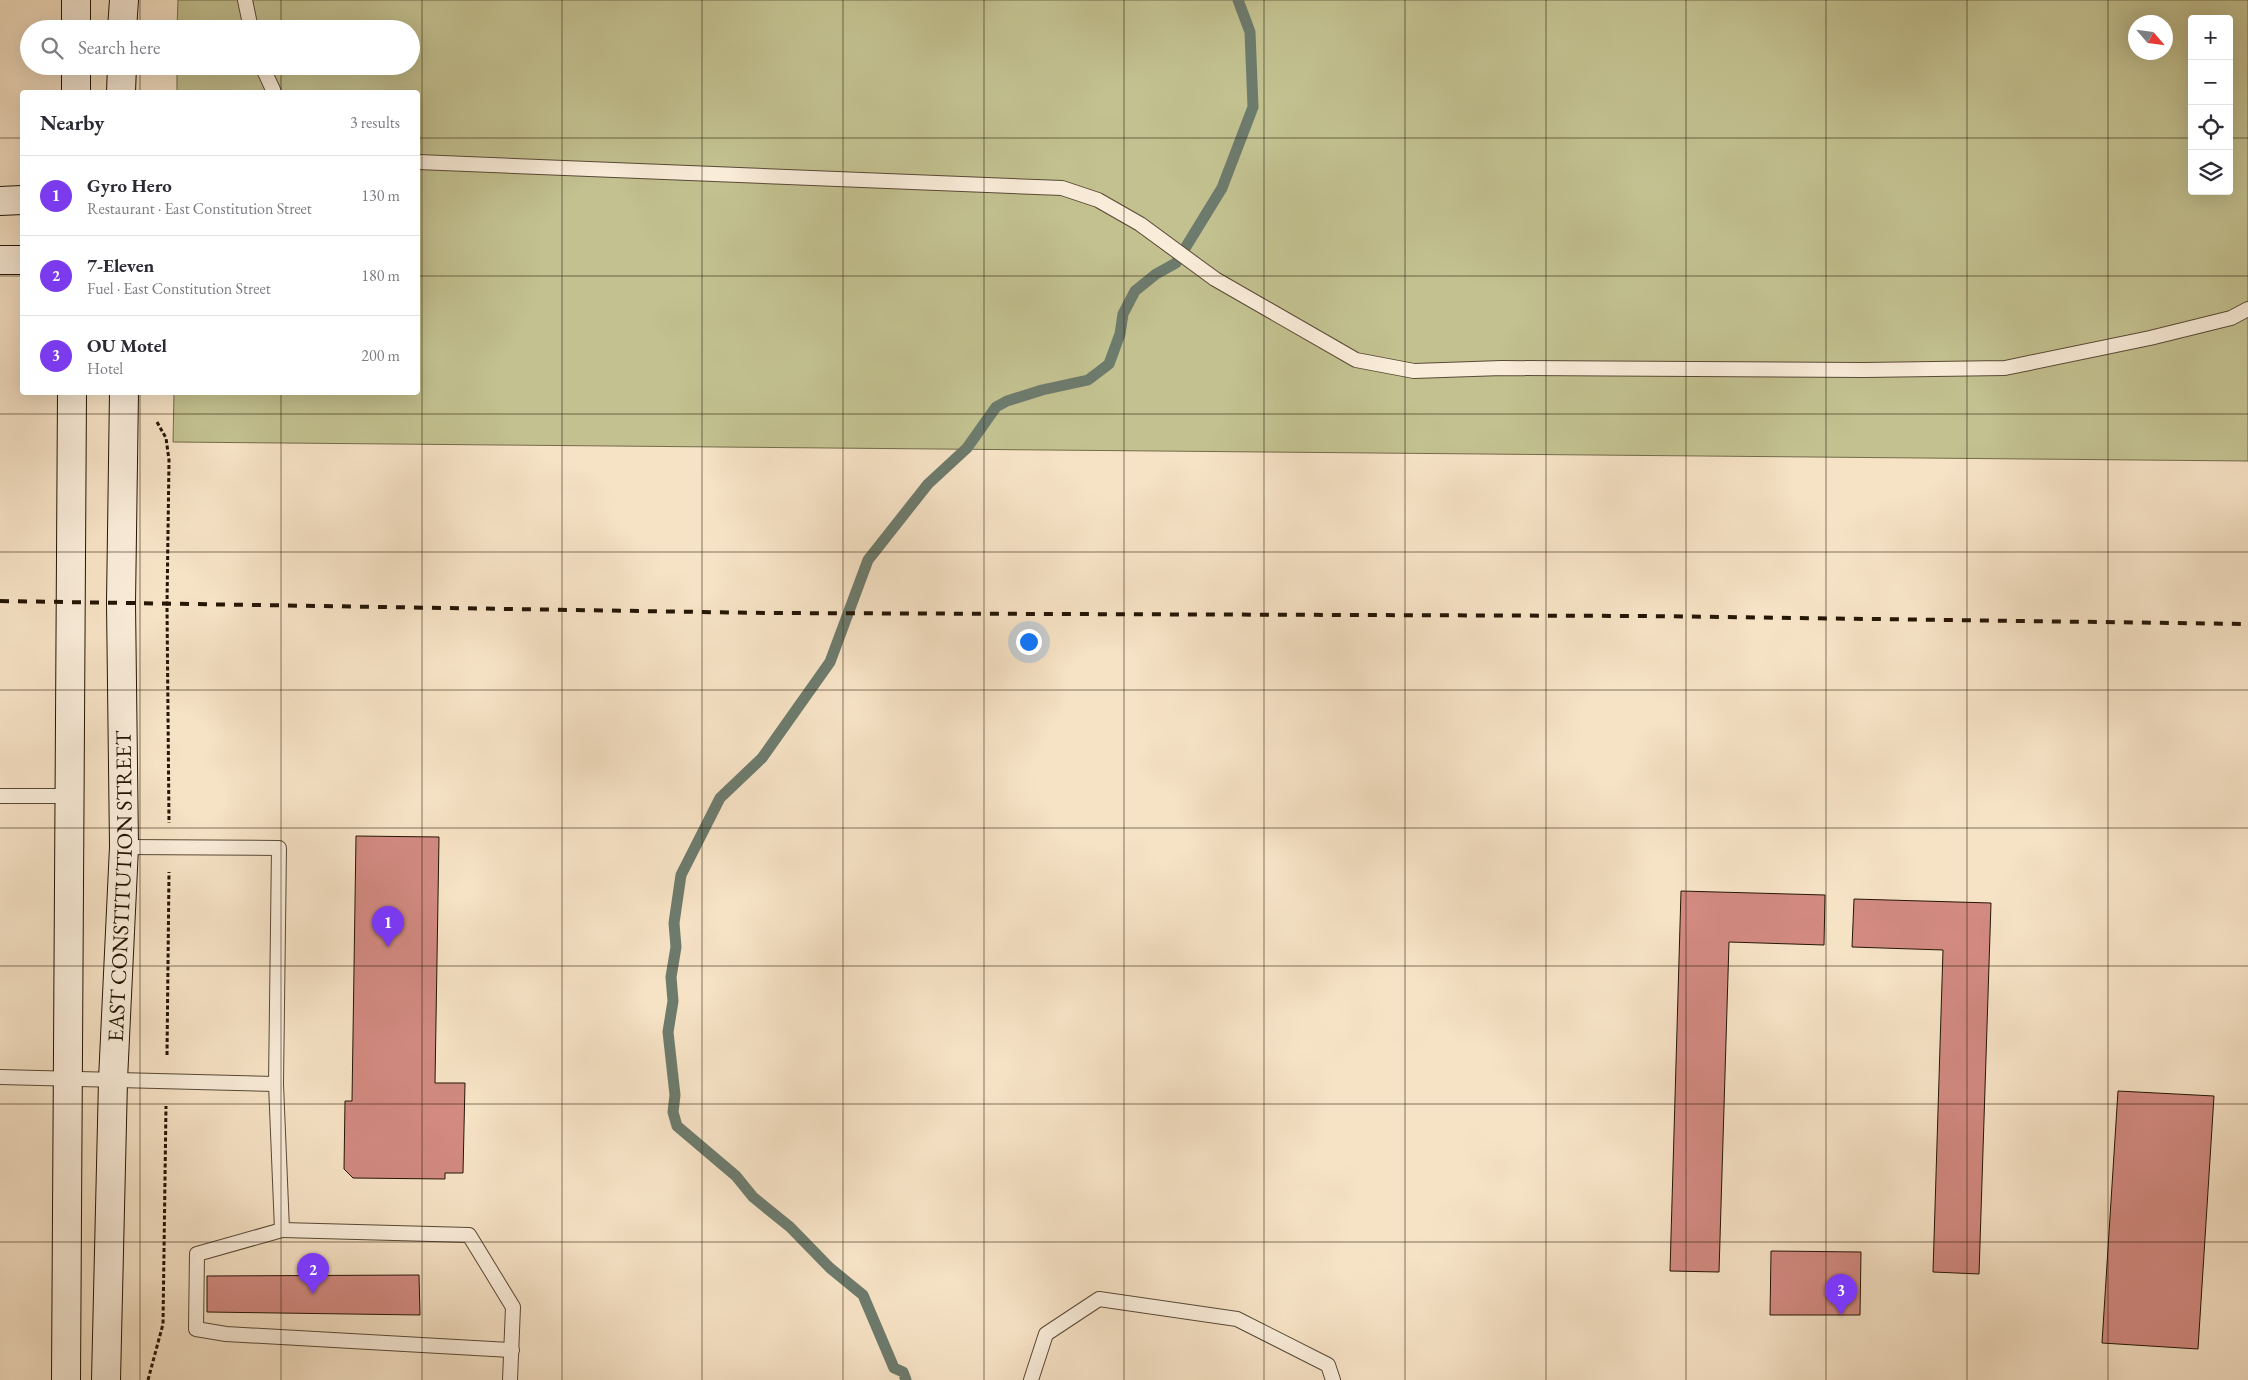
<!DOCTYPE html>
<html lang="en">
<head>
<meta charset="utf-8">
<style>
	:root { --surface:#fff; --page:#f7f7f7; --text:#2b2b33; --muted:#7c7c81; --line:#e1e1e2; --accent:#7c3aed }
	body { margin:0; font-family:"EB Garamond",serif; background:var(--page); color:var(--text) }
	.controls { position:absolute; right:15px; top:15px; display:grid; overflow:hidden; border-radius:5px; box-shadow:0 5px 20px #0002 }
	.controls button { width:45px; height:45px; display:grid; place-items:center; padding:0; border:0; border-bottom:1px solid var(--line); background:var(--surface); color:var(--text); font:25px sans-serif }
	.compass { position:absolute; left:2128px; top:15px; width:45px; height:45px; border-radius:50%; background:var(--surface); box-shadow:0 5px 20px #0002; rotate:118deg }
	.you { position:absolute; left:1028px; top:641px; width:18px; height:18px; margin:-12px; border:4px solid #fff; border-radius:50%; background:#1a73e8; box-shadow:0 0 0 8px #1a73e833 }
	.badge { display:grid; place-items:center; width:32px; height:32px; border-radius:50%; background:var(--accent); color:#fff; font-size:16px; font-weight:700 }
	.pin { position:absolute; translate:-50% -41px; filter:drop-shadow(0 1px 2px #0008) }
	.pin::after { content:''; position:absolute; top:26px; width:18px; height:15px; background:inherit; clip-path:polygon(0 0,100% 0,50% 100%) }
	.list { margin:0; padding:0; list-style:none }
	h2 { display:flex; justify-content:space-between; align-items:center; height:65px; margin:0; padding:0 20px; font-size:21px }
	h2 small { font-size:16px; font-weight:400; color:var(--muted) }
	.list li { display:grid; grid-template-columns:32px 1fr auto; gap:15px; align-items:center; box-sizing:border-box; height:80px; padding:0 20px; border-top:1px solid var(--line) }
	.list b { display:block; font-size:19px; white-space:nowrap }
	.list p { margin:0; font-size:16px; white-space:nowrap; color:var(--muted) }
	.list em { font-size:16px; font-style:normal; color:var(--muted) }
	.icon { flex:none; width:28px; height:28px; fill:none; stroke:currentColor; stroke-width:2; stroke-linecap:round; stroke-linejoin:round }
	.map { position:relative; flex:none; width:2248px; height:1380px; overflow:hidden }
	.search { position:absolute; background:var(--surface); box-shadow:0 5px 20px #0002; left:20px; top:20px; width:400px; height:55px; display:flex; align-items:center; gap:12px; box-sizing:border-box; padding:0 18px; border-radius:28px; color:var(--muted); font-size:19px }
	.panel { position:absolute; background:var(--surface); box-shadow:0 5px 20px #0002; left:20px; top:90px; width:400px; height:305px; border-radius:5px }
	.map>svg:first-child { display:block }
	.green { fill:#c3c190; stroke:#746c4a; fill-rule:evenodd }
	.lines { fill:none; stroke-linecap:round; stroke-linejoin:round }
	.stream { stroke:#6d7b6d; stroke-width:11 }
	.building { fill:#d28a81; stroke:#251605 }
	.lane-casing { stroke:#594935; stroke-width:16 }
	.secondary-casing { stroke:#251605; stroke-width:30 }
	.path { stroke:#251605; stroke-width:3; stroke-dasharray:4 2.5; stroke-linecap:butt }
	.lane { stroke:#f9ecd9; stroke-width:14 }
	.secondary { stroke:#f9ecd9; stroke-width:28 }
	.rail { stroke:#251605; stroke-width:4; stroke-dasharray:9 9; stroke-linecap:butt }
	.grid { fill:none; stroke:#251605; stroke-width:1; stroke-opacity:0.55 }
	.labels { text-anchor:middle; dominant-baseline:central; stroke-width:4; stroke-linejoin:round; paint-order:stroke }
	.street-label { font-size:22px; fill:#251605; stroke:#f9ecd9 }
</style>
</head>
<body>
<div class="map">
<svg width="2248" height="1380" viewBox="0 0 2248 1380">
	<rect width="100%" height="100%" fill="#f6e2c5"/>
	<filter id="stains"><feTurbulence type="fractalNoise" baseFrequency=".004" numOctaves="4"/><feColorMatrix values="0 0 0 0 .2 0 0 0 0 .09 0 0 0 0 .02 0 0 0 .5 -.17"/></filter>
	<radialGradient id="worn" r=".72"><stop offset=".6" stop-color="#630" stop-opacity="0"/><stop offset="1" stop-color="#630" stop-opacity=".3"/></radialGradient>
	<path class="green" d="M178,0H2248V461L173,442L174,393L418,392V92H177V66H411V29H177ZM2192,19H2229V191H2192ZM2136,22H2166V52H2136Z"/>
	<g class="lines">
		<polyline class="stream" points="906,1380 903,1372 894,1368 863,1295 830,1268 790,1227 753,1197 736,1176 677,1126 673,1112 675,1095 668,1032 673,1001 671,977 676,947 674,923 681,875 720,798 762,758 830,662 868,560 928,484 967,448 996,407 1007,401 1042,390 1088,380 1109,364 1120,334 1123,314 1135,291 1156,274 1176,263 1222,188 1253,107 1250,32 1238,0"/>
	</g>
	<g class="building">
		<polygon points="356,836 439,837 435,1083 465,1083 463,1173 445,1173 445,1179 353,1178 344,1169 345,1101 352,1101"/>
		<polygon points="1681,891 1825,895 1824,945 1729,942 1719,1272 1670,1271"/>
		<polygon points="1854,899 1991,903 1979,1274 1933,1272 1943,950 1852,947"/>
		<polygon points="2118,1091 2214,1096 2198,1349 2102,1343"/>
		<polygon points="1771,1251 1861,1252 1860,1315 1770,1315"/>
		<polygon points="419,1275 420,1315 207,1312 207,1276"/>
	</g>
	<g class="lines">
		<defs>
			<g id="lane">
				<polyline points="245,0 251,29"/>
				<polyline points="262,66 274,92"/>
				<polyline points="418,162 1062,188 1098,200 1140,224 1215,279 1356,360 1414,371 1502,368 1864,370 2005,368 2150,338 2231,318 2248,309"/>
				<polyline points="0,796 70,796"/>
				<polyline points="124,847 279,848 276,1084 282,1230 469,1235 513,1307 510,1380"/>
				<polyline points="0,1077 276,1084"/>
				<polyline points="282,1230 197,1254 196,1329 226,1334 512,1350"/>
				<polyline points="1031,1380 1046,1334 1099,1299 1237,1319 1328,1365 1333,1380"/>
			</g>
			<g id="secondary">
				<polyline points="76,29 76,0"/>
				<polyline points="122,29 124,0"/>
				<polyline points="76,92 76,66"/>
				<polyline points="121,92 122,66"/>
				<polyline points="0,201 22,200"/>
				<polyline points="0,260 22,260"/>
				<polyline points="66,1380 72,392"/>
				<path id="s1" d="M106,1380L113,1080L124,847L121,603L124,392"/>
			</g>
		</defs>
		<use href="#lane" class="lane-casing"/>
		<use href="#secondary" class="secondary-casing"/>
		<g class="path">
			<polyline points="157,422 166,438 169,460 167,605 169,823"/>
			<polyline points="167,1055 169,872"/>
			<polyline points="148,1380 163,1324 166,1106"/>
		</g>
		<use href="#lane" class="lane"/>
		<use href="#secondary" class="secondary"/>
		<polyline class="rail" points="0,601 766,613 1646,616 2248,624"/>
	</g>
	<path class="grid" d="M140,0V29M281,0V29M422,0V1380M562,0V1380M702,0V1380M843,0V1380M984,0V1380M1124,0V1380M1264,0V1380M1405,0V1380M1546,0V1380M1686,0V1380M1826,0V1380M1967,0V1380M2108,0V1380M140,66V92M281,66V92M0,138H22M418,138H2192M2229,138H2248M0,276H22M418,276H2248M140,392V1380M281,392V1380M0,414H2248M0,552H2248M0,690H2248M0,828H2248M0,966H2248M0,1104H2248M0,1242H2248"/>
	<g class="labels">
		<g class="street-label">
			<text stroke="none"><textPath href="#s1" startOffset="494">EAST CONSTITUTION STREET</textPath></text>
		</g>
	</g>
	<rect width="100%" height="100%" filter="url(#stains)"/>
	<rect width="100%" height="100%" fill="url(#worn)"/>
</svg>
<div class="controls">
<button>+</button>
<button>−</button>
<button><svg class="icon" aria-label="locate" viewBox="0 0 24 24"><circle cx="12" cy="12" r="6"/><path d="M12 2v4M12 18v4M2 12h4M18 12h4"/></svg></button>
<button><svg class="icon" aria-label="layers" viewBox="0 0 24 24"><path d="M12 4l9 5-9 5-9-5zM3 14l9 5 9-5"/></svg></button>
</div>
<svg class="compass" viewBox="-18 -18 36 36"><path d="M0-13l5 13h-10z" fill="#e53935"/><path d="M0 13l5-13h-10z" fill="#7c7c81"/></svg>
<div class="you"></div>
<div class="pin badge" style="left:388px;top:947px">1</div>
<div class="pin badge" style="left:313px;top:1294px">2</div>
<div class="pin badge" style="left:1841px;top:1315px">3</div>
<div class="search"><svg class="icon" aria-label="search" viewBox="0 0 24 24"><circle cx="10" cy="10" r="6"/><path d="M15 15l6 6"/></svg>Search here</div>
<section class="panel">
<h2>Nearby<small>3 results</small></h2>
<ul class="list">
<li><span class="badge">1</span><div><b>Gyro Hero</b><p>Restaurant · East Constitution Street</p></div><em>130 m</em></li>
<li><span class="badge">2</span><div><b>7-Eleven</b><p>Fuel · East Constitution Street</p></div><em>180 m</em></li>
<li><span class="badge">3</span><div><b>OU Motel</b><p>Hotel</p></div><em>200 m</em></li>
</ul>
</section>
</div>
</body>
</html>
